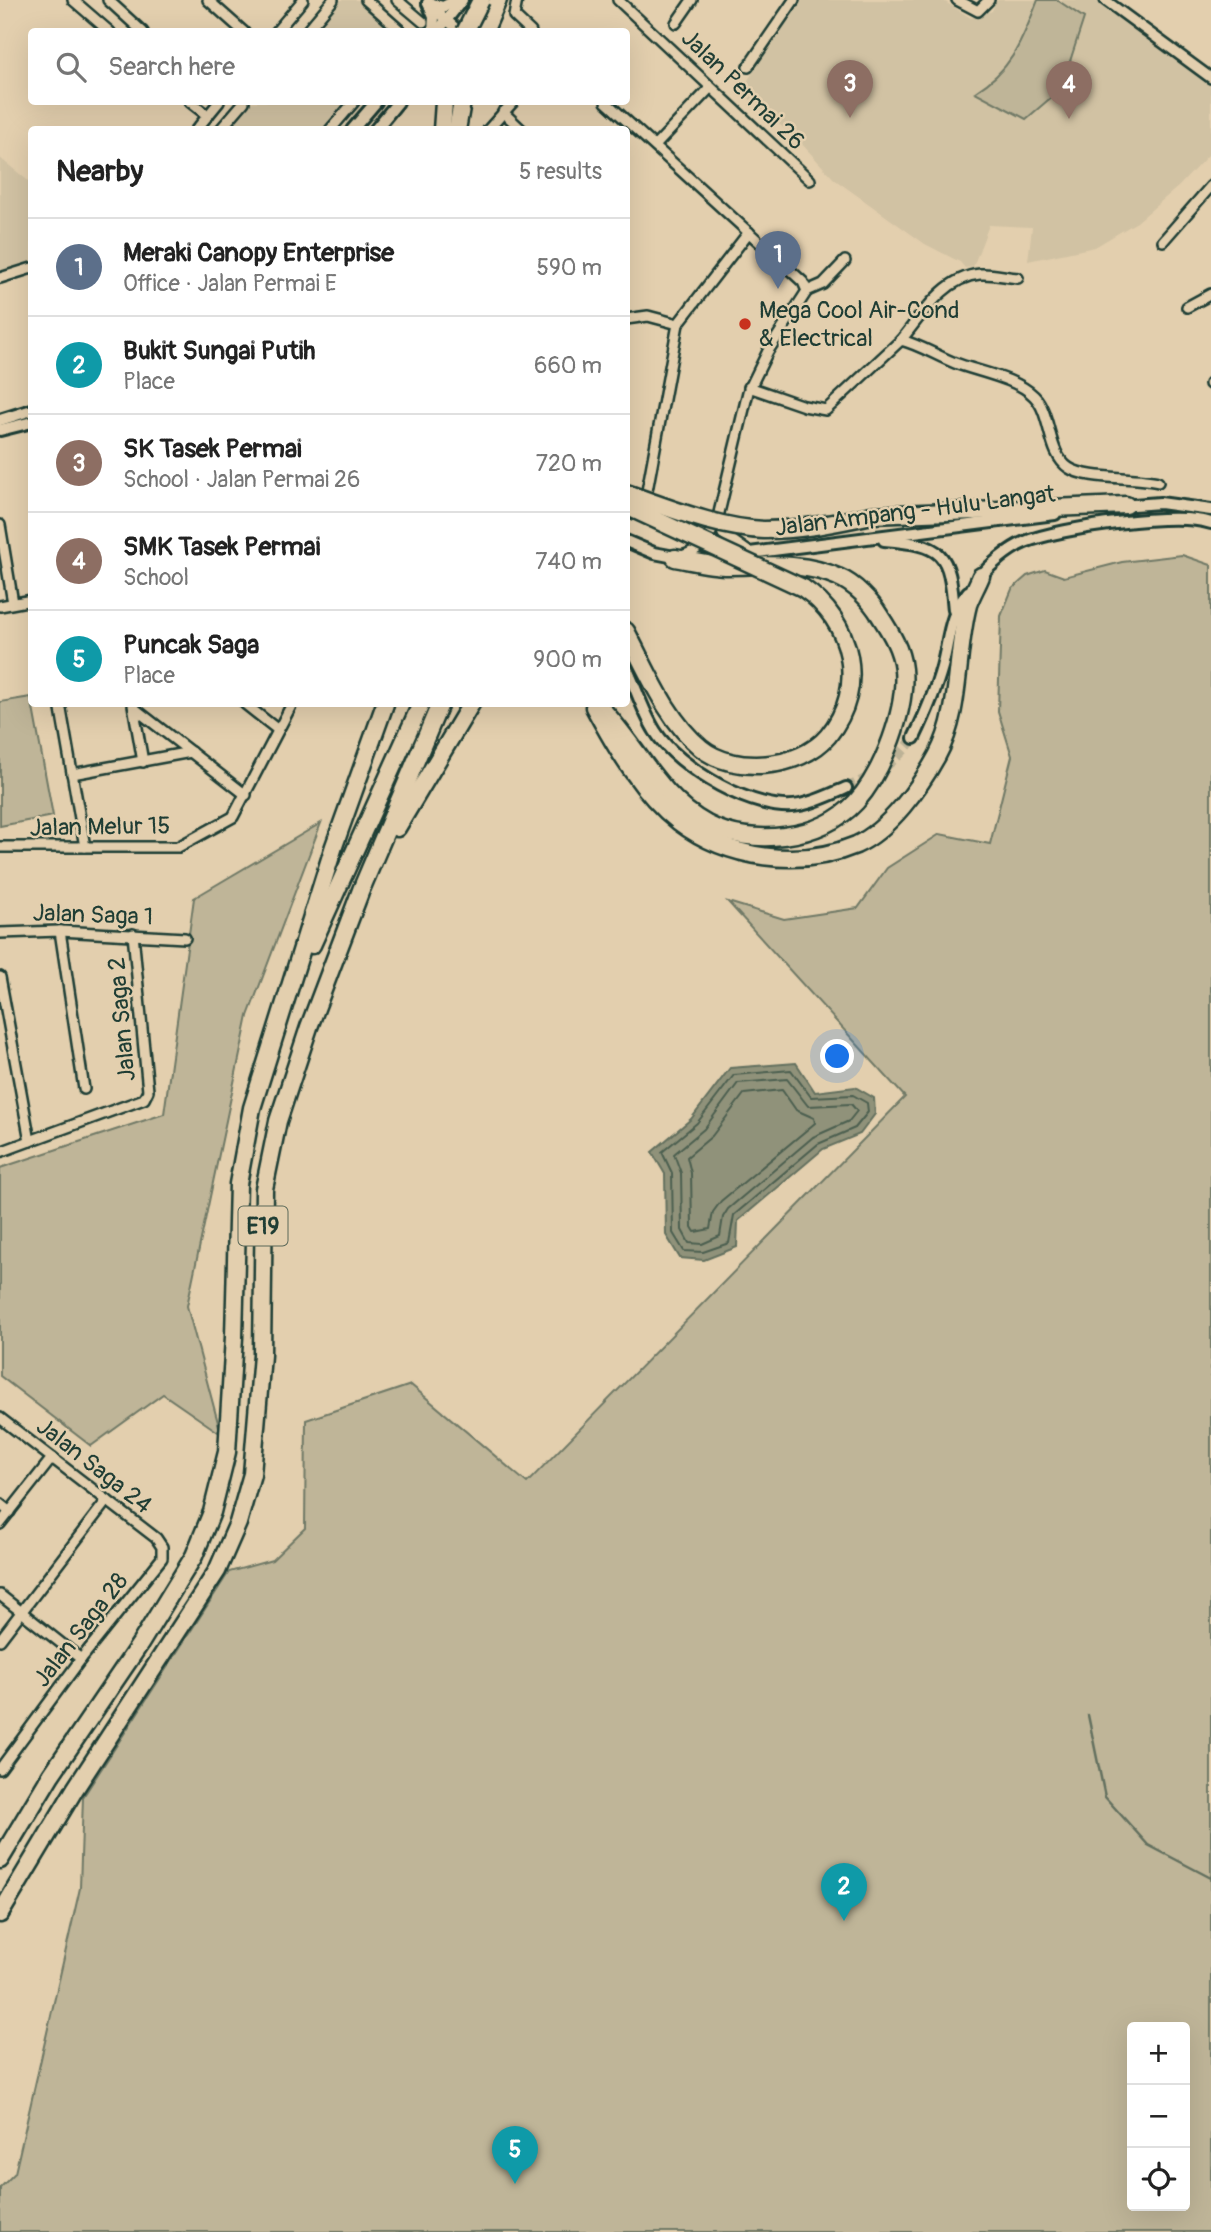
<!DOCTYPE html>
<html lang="en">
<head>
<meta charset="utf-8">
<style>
	:root { --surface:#fff; --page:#f6f6f6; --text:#222; --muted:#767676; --line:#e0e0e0; --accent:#b45309 }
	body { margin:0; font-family:Pangolin,sans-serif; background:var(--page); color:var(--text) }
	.controls { position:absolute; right:21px; bottom:21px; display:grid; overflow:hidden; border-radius:7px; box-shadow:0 7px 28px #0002 }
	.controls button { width:63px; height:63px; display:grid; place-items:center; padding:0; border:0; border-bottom:2px solid var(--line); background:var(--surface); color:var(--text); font:35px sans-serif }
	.you { position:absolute; left:838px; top:1057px; width:24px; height:24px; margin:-18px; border:5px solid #fff; border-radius:50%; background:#1a73e8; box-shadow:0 0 0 10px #1a73e833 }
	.badge { display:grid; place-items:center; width:46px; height:46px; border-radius:50%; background:var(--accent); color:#fff; font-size:23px; font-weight:700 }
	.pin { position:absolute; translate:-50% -58px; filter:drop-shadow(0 2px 4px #0008) }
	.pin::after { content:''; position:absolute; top:37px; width:24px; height:21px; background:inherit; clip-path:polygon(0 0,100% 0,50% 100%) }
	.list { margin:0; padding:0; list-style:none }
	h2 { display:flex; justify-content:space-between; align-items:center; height:91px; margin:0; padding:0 28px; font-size:30px }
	h2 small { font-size:23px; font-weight:400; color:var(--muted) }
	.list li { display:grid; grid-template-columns:46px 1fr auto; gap:21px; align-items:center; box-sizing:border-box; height:98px; padding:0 28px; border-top:2px solid var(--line) }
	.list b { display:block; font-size:26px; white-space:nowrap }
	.list p { margin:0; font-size:23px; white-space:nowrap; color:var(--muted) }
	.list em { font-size:23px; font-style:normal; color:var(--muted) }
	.icon { flex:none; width:38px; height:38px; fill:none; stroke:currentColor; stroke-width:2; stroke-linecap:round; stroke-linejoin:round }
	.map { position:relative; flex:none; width:1211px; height:2232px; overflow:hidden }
	.search { position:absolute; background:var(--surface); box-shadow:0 7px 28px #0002; left:28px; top:28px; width:602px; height:77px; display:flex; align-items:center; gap:18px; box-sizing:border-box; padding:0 24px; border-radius:7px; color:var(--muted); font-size:26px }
	.panel { position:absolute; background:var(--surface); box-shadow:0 7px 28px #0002; left:28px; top:126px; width:602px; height:581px; border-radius:7px }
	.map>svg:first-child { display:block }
	.built { fill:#d1c2a3 }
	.green { fill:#bfb598; stroke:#6f7966; stroke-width:2; fill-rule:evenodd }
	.water { fill:#90927a; stroke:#63705e; stroke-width:2 }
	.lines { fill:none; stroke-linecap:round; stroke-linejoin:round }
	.shore { stroke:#4c5f50; stroke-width:2 }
	.stream { stroke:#63705e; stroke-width:2.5 }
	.tertiary-tunnel { stroke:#bcb296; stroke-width:10; stroke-dasharray:10 5; stroke-linecap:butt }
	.minor-casing { stroke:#1f3d34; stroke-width:14 }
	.tertiary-casing { stroke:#1f3d34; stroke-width:16 }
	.motorway-casing { stroke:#1f3d34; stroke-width:21 }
	.minor { stroke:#e3cfae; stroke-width:9 }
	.tertiary { stroke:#e3cfae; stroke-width:10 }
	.motorway { stroke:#e3cfae; stroke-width:16 }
	.motorway-bridge-casing { stroke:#1f3d34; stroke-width:21; stroke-linecap:butt }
	.motorway-bridge { stroke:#e3cfae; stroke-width:16 }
	.poi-dot { fill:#c8321e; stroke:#e3cfae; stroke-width:2.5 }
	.labels { text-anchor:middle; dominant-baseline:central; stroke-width:5; stroke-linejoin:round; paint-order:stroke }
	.shield { fill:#e3cfae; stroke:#5a6959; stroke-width:2 }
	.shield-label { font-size:23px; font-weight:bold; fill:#1f3d34 }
	.street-label { font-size:24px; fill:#1f3d34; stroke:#e3cfae }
	.poi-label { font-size:24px; fill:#1f3d34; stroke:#e3cfae; text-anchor:start }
</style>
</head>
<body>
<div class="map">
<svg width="1211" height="2232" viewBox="0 0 1211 2232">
	<rect width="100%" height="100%" fill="#e3cfae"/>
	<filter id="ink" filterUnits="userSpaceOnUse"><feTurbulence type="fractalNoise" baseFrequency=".0143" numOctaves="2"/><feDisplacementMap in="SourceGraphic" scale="14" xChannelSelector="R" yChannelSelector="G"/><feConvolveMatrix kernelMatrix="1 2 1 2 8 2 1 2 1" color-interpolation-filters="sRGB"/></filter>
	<g filter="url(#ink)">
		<g class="built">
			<polygon points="337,0 360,0 397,31 310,32"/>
			<polygon points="802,0 942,0 971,18 992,11 997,0 1095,0 1211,86 1211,152 1179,186 1137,222 1095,247 1028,261 1032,227 989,225 973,267 965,268 960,262 925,244 834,179 800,142 745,95 744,86"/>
			<polygon points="249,102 350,102 326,129 224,130"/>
			<polygon points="0,158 32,184 31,263 0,272"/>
		</g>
		<g class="green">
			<path d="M1038,0H1057L1084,18L1061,89L1026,119L975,92C1013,69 1022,40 1038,0Z"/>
			<path d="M1182,555L1211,565V2232H0V2188L15,2173L80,1888L83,1797L229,1572L272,1560L305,1528L306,1420L411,1385L527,1483L905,1097L728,902L784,919L858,908L887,868L940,834L990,844L1012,756L998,711L1001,616L1012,589L1027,576L1045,570L1064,577L1122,562ZM1185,2027V2206H1132V2027Z"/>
			<polygon points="31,697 53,816 0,826 0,702"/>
			<polygon points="321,823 248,1016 187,1306 221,1434 163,1394 91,1446 0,1376 0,1168 164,1114 194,898"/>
		</g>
		<polygon class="water" points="796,1063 815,1092 855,1087 874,1098 875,1114 860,1134 823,1149 738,1221 737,1247 704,1260 680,1258 666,1235 665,1174 652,1152 691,1119 730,1068"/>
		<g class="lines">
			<g class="shore">
				<polygon points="791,1070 811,1097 853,1095 867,1103 868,1112 855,1128 818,1144 734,1215 729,1243 703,1252 684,1251 673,1233 672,1173 662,1152 697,1123 734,1075"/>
				<polygon points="787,1079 808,1106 851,1104 857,1111 849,1121 813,1137 728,1209 723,1217 720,1236 702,1244 689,1243 682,1230 681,1173 674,1154 704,1129 738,1083"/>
				<polygon points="782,1090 796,1110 814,1118 815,1123 721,1201 713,1212 710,1229 695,1232 692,1227 691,1173 687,1157 712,1136 744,1094"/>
			</g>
			<polyline class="stream" points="1088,1715 1105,1797 1148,1845 1211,1878"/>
			<path class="tertiary-tunnel" d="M846,788C874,776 895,763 914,738"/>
			<defs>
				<g id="minor">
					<polyline points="73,0 110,32"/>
					<polyline points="108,0 143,32"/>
					<polyline points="208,0 244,32"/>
					<polyline points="366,0 402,32"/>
					<polyline points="397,0 423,22"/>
					<polyline points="517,0 514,16 531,32"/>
					<polyline points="618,0 810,180"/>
					<polyline points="957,0 978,11 989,0"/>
					<polyline points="1105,0 1211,78"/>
					<polyline points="431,6 459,31"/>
					<polyline points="676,23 692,0"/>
					<polyline points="276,32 303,0"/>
					<polyline points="306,32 333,0"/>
					<polyline points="748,67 794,0"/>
					<polyline points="190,102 208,116"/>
					<polyline points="606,102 803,282 807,291"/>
					<polyline points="503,112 522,130"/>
					<polyline points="196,130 219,102"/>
					<polyline points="220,130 244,102"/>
					<polyline points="330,130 354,102"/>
					<polyline points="488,130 513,102"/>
					<polyline points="655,146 710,88"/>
					<polyline points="1163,241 1211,186"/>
					<polyline points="0,278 32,268"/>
					<polyline points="807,291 823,284 845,261"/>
					<polyline points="1187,307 1211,294"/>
					<polyline points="626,319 648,316 678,324"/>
					<path d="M901,340C922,315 944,277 980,274C992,273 1006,277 1018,278"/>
					<polyline points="1210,384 1211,383"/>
					<path d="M749,387L804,406L826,410L901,340C920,345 937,356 955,363C979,372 1016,378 1034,396C1052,414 1047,454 1069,468C1087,480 1134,476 1158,482"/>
					<polyline points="647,491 678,324 749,232"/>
					<polyline points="719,522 723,534 750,553"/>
					<polyline points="0,525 13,603"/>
					<path d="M682,556C703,549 710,538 718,517L748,392L768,351L807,291"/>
					<polyline points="0,606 32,600"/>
					<polyline points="60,704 85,847"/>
					<polyline points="245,704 278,730"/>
					<polyline points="133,705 143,762"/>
					<polyline points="134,708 246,795"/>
					<polyline points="72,774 191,752"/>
					<polyline points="0,847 178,847 233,817 292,704"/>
					<polyline points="60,931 84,1089"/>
					<polyline points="0,933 60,931 185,938"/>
					<polyline points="0,977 30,1141"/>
					<polyline points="0,1152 144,1099 148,1091 133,934"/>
					<polyline points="0,1418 156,1538 162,1547 162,1558 81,1659 0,1769"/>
					<polyline points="0,1504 10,1512"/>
					<polyline points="0,1524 52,1458"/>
					<polyline points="0,1595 81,1659"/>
					<polyline points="0,1640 107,1500"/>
				</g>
				<g id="tertiary">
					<polyline points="428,3 443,7 457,0"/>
					<polyline points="428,3 434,17 433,32"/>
					<polyline points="437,32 462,0"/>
					<polyline points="352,130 376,102"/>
					<polyline points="375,130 398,102"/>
					<polyline points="0,420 32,410"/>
					<polyline points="0,430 32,422"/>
					<polyline points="1120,506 1160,503 1211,510"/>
					<path d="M884,540C944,545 949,552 954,610"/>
					<polyline points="626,541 654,553 680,558"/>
					<polyline points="734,555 1055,514"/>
					<path d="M978,579C990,565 1008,549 1025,542C1060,528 1176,511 1211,523"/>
					<path d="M626,667C636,688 643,712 655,731C678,768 756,814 800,805C816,802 832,794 846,788"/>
					<path d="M914,738C925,715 935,692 942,667C950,637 948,617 968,592"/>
				</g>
				<g id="motorway">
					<polyline points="484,32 498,0"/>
					<polyline points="442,130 444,102"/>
					<polyline points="457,130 462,102"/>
					<polyline points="872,515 1126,505"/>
					<path d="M626,631C647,670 666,719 701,748C734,775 800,769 828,736C868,687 852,621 803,588"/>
					<path d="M597,704C635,741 658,798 707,824C751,847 821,840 856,802C883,772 907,709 903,669C901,649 891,633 880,616C871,601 855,584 838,577C802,561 766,566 728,566C711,566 692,561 675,558"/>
					<path d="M594,707C616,748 642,793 679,822C728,859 799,869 856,845C889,830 920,787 937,756C962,710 955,655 968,605C971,596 977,586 981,576"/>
					<polyline points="397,828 471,704"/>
					<polyline points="312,945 421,704"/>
					<polyline points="0,1860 51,1775 140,1644 194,1556 212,1512 227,1452 234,1337 238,1184 252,1108 334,846 385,704"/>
					<polyline points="0,1914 75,1789 217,1571 238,1523 252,1474 262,1355 264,1189 278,1121 309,1027 361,890 440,704"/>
				</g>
			</defs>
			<use href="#minor" class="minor-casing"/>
			<use href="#tertiary" class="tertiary-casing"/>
			<use href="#motorway" class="motorway-casing"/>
			<use href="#minor" class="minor"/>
			<use href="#tertiary" class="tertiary"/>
			<use href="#motorway" class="motorway"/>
			<defs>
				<g id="motorway-bridge">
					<polyline points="465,32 481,0"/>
					<path d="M626,493C670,508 717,528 764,530C800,530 836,523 872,515"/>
					<polyline points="626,506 803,588"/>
				</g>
			</defs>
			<use href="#motorway-bridge" class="motorway-bridge-casing"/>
			<use href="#motorway-bridge" class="motorway-bridge"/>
		</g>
	</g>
	<circle class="poi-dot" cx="745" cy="324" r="7"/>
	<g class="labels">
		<rect class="shield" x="238.5" y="1206.5" width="49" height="39" rx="5"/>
		<g class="shield-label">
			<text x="263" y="1226">E19</text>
		</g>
		<g class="street-label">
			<text transform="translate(743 90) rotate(44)">Jalan Permai 26</text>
			<text transform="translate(915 511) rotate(-7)">Jalan Ampang - Hulu Langat</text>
			<text transform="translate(100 827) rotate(-1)">Jalan Melur 15</text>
			<text transform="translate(93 915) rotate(2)">Jalan Saga 1</text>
			<text transform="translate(122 1019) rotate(-95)">Jalan Saga 2</text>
			<text transform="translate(94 1466) rotate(38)">Jalan Saga 24</text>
			<text transform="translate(81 1630) rotate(-52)">Jalan Saga 28</text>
		</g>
		<g class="poi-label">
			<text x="759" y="310">Mega Cool Air-Cond<tspan x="759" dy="28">&amp; Electrical</tspan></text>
		</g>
	</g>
</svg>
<div class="controls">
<button>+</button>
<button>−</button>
<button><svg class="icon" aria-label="locate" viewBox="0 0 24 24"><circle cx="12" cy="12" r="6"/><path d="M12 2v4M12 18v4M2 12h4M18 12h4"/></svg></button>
</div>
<div class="you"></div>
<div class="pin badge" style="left:778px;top:289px;background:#5c6f8a">1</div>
<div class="pin badge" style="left:844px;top:1921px;background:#0f9aa8">2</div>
<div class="pin badge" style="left:850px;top:118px;background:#8d6e63">3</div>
<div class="pin badge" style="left:1069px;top:119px;background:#8d6e63">4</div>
<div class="pin badge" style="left:515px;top:2184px;background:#0f9aa8">5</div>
<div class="search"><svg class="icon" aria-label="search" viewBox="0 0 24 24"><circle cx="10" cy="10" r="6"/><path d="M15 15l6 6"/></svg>Search here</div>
<section class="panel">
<h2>Nearby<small>5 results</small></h2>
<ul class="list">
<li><span class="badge" style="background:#5c6f8a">1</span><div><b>Meraki Canopy Enterprise</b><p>Office · Jalan Permai E</p></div><em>590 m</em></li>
<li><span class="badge" style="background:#0f9aa8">2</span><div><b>Bukit Sungai Putih</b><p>Place</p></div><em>660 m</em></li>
<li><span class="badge" style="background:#8d6e63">3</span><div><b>SK Tasek Permai</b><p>School · Jalan Permai 26</p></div><em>720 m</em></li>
<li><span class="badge" style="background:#8d6e63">4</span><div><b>SMK Tasek Permai</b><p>School</p></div><em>740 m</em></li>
<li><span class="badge" style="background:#0f9aa8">5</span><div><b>Puncak Saga</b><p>Place</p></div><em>900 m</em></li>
</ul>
</section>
</div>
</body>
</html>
